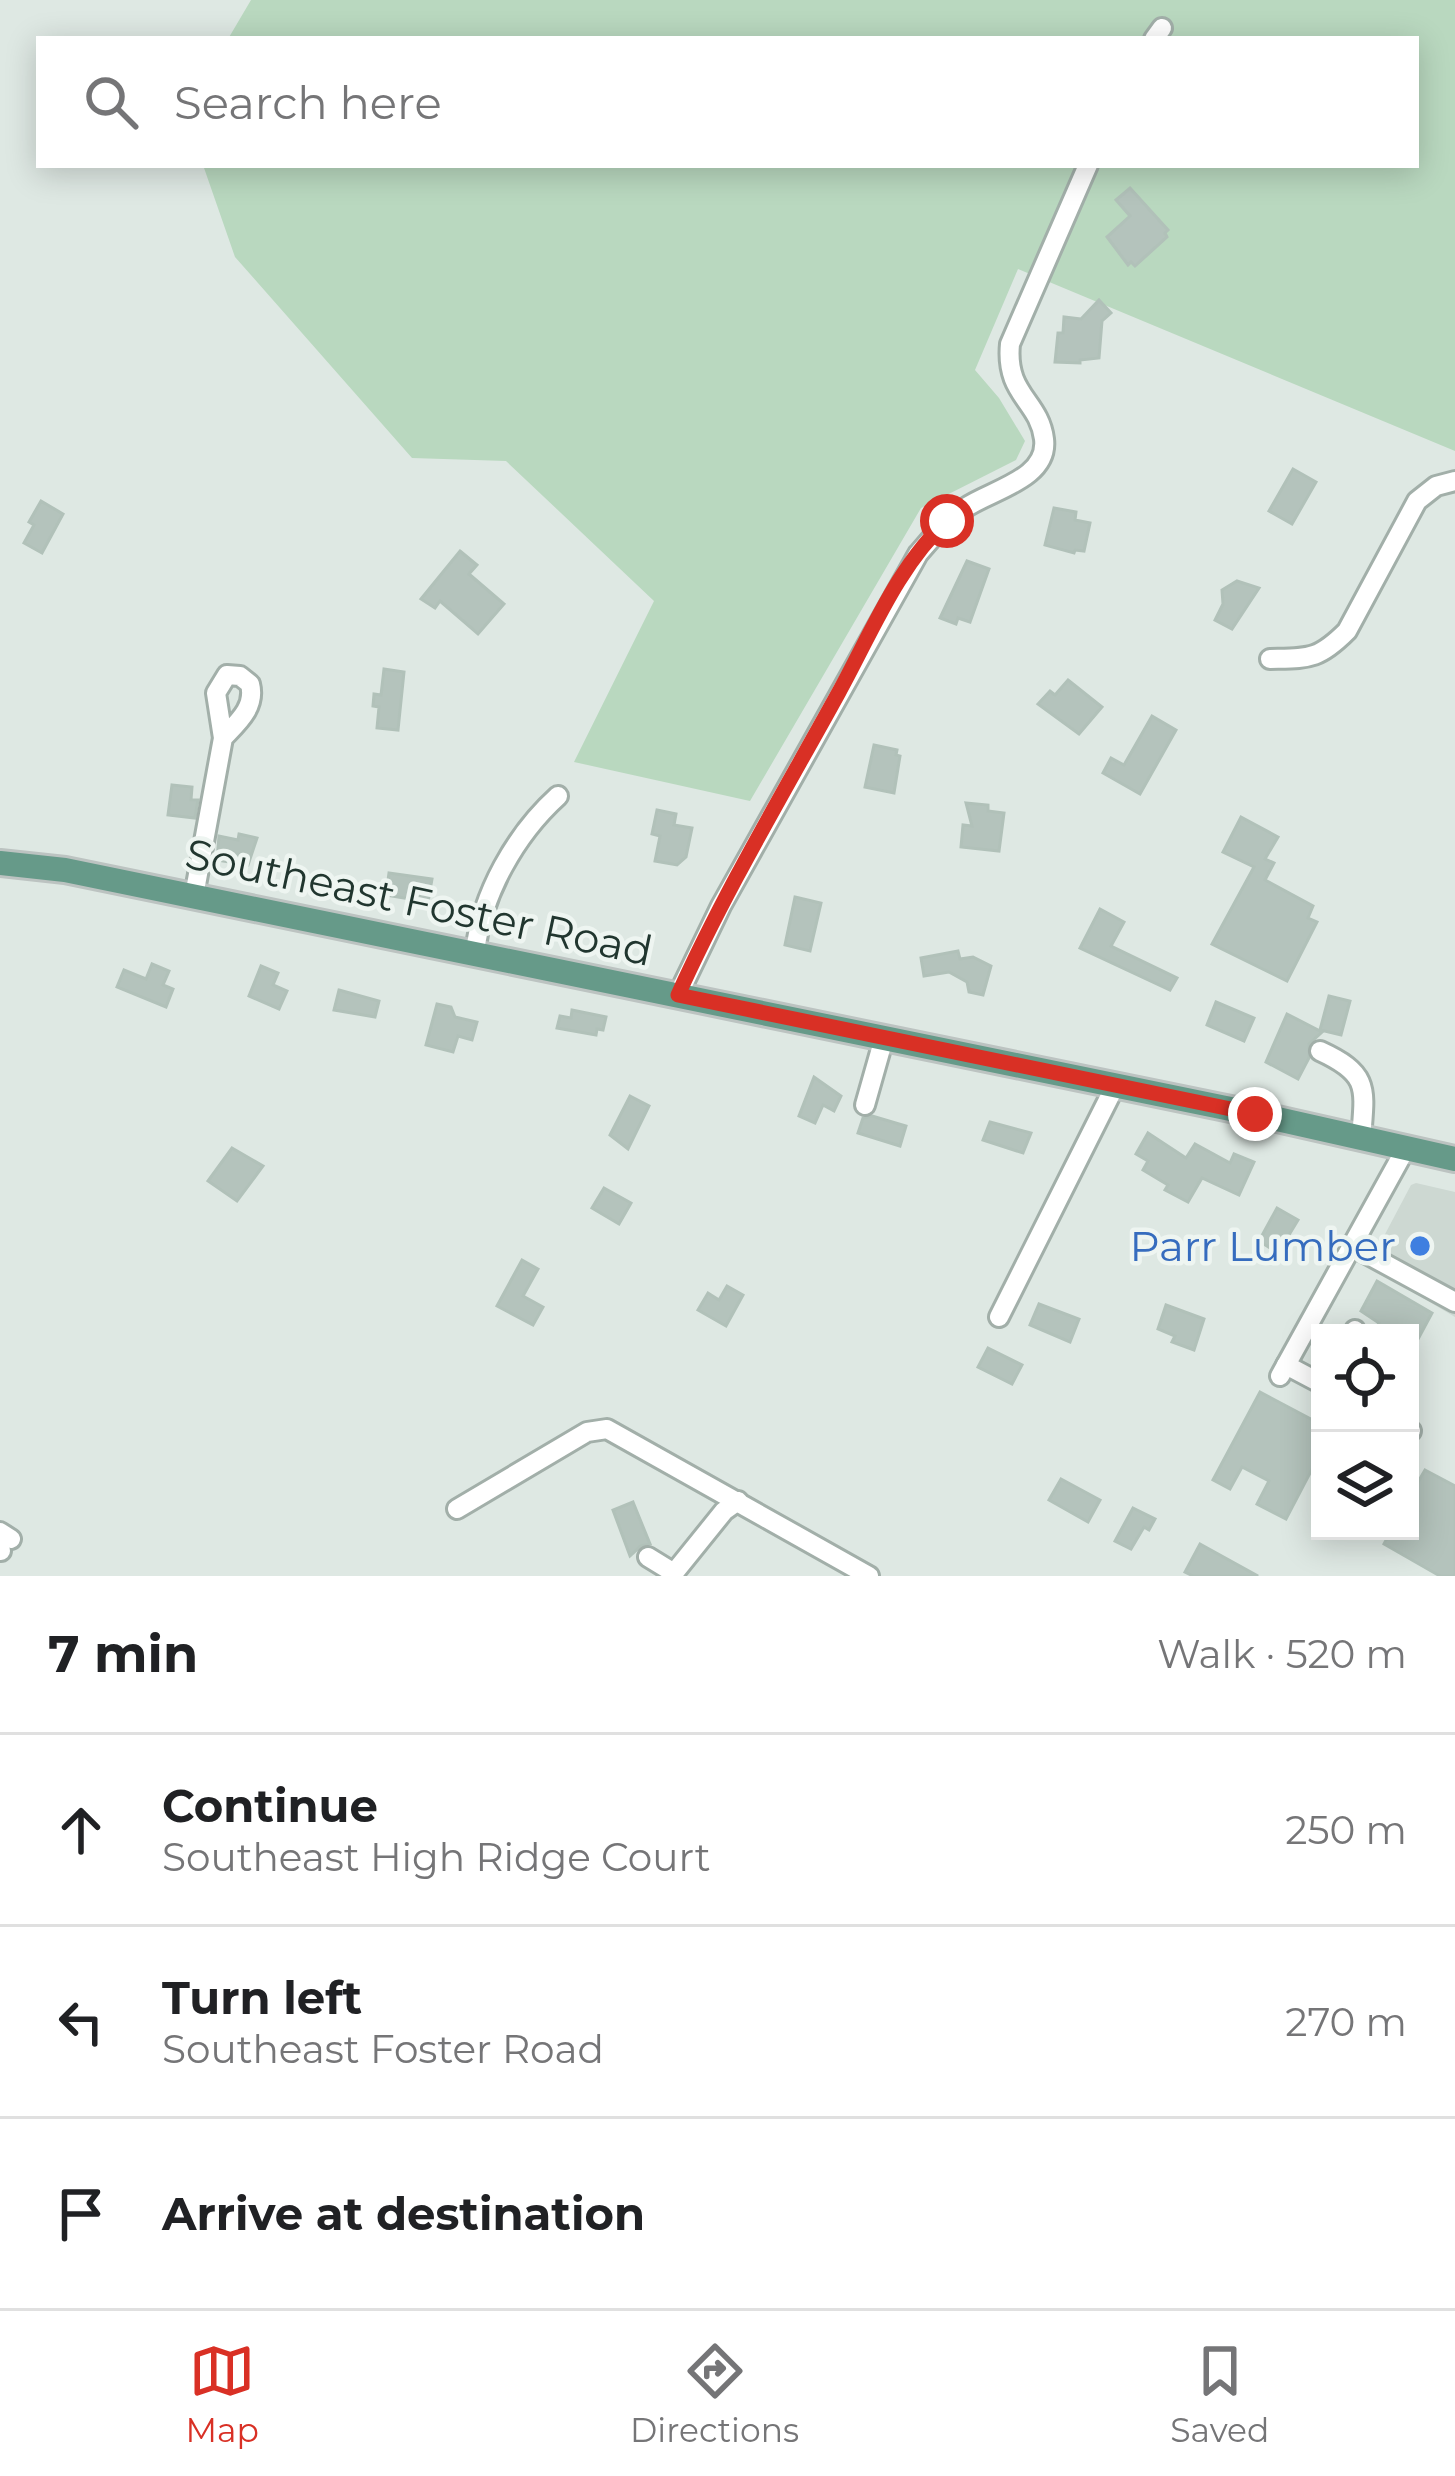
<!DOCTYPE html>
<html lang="en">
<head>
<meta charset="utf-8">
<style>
	:root { --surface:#fff; --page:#f2f2f2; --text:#202124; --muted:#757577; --line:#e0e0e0; --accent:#d93025 }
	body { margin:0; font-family:Montserrat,sans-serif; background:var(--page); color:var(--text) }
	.controls { position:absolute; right:36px; bottom:36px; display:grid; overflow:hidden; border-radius:0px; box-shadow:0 6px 30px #0003 }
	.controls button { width:108px; height:108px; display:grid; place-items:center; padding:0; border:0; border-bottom:3px solid var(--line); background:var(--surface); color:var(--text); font:60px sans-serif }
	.stop { position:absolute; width:36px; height:36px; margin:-27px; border:9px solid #d93025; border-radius:50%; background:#fff }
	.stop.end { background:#d93025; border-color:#fff; box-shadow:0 3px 12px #0008 }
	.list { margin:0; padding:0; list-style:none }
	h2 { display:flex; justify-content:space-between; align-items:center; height:156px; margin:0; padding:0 48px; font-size:51px }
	h2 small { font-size:39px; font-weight:400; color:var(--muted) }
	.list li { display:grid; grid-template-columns:78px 1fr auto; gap:36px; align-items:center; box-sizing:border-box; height:192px; padding:0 48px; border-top:3px solid var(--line) }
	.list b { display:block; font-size:45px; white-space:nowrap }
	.list p { margin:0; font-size:39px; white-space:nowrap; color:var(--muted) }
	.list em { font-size:39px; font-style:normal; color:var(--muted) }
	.icon { flex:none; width:66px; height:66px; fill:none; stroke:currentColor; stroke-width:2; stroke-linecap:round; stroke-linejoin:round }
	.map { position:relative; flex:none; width:1455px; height:1576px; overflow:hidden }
	.search { position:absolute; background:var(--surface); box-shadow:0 6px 30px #0003; left:36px; right:36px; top:36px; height:132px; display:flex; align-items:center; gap:30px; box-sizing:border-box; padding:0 42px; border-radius:0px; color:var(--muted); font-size:45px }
	.sheet { height:732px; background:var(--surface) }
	nav { display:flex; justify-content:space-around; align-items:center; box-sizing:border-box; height:168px; border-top:3px solid var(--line); background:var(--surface); font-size:33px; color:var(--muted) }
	nav a { display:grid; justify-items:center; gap:6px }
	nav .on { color:var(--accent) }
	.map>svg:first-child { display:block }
	.built { fill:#cdd8d2 }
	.green { fill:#b9d8bf }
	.building { fill:#b4c3bc; stroke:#b1c1b9; stroke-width:3 }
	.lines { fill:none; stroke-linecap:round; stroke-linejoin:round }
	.minor-casing { stroke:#a2afa9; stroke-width:24 }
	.major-casing { stroke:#bcc3c1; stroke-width:30 }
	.minor { stroke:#fff; stroke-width:18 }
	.major { stroke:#669a89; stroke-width:24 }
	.route { stroke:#d93025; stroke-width:15 }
	.shop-dot { fill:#3f7fe0; stroke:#eef5f1; stroke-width:4.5 }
	.labels { text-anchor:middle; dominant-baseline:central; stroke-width:9; stroke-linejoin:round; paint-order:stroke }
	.street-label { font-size:42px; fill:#21362f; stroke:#eef5f1 }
	.shop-label { font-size:42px; fill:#366cbe; stroke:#eef5f1; text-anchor:end }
</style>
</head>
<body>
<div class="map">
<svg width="1455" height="1576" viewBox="0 0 1455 1576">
	<rect width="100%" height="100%" fill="#dee8e3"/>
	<polygon class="built" points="1416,1183 1455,1192 1455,1317 1379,1272 1388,1254 1383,1238 1411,1185"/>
	<polygon class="green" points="251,0 1455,0 1455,451 1018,269 975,370 999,398 1025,441 1016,460 921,508 750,801 574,762 654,601 506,461 412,458 235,257 203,165 1416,165 1416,39 228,39"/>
	<g class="building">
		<polygon points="1130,188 1168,230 1165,233 1167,237 1135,266 1131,262 1128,265 1107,237 1130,216 1116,200"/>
		<polygon points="1099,300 1111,313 1102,321 1099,358 1080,360 1080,363 1055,362 1058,333 1063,333 1064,317 1081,319"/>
		<polygon points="1293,469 1316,482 1292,524 1269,511"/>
		<polygon points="41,501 63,514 42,553 24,543 34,525 29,522"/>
		<polygon points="1054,508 1076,512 1075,520 1090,523 1084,551 1075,550 1074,553 1045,545"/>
		<polygon points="460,551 477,565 469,574 504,604 478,634 440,601 435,608 421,599"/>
		<polygon points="967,561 989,569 970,622 958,618 956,624 940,618"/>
		<polygon points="1237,581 1259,588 1232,629 1215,620 1223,604 1222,590"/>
		<polygon points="384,669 404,672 398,730 377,728 379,707 373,706 374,694 381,695"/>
		<polygon points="1068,680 1102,707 1079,734 1038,704 1050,691 1055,695"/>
		<polygon points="1152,716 1176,730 1140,794 1103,773 1111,758 1124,765"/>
		<polygon points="874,745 897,750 896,755 900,756 894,793 865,787"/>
		<polygon points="172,785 192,787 191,800 198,800 195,818 168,815"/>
		<polygon points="966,803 988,805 988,811 1004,813 999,851 961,847 963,825 972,826"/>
		<polygon points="657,810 676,814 674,825 692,828 686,857 677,865 655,861 660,836 652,834"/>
		<polygon points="1241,817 1278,837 1265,859 1274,863 1265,880 1313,906 1308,918 1317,922 1287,981 1212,944 1254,867 1223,852"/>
		<polygon points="239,834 257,838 248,865 217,860 219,836 238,840"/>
		<polygon points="389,873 432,879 428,902 386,895"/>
		<polygon points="795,897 821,903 810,951 785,945"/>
		<polygon points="1100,909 1124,922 1111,946 1177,978 1170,990 1080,948"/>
		<polygon points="958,951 960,959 973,957 991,966 983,995 969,992 967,982 949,972 924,976 921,958"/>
		<polygon points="152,964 169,971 163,985 173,989 166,1007 117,987 124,970 146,979"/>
		<polygon points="261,966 278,973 273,985 287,991 279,1009 249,996"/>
		<polygon points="339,990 379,1001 375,1017 334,1010"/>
		<polygon points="1329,996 1350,1001 1341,1035 1320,1030"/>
		<polygon points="1216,1002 1254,1018 1244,1041 1207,1025"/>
		<polygon points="437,1004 451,1007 455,1017 477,1022 472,1040 458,1036 453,1052 426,1045"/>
		<polygon points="572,1010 606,1017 603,1030 597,1029 596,1035 557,1028 560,1016 571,1018"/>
		<polygon points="1287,1014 1322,1032 1309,1044 1309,1058 1298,1079 1266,1062"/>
		<polygon points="814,1077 841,1096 834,1111 823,1105 815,1123 799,1116"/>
		<polygon points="630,1096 649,1106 628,1149 610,1135"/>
		<polygon points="872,1116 906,1126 900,1146 858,1133 863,1118"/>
		<polygon points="990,1122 1031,1133 1023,1153 983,1140"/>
		<polygon points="1148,1133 1186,1158 1195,1144 1230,1163 1234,1154 1254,1162 1239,1195 1202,1178 1188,1202 1165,1190 1168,1185 1143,1170 1148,1161 1136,1154"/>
		<polygon points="232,1148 263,1166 237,1201 208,1181"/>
		<polygon points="604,1188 631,1203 619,1224 592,1208"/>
		<polygon points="1277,1208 1298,1220 1278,1253 1259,1241"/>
		<polygon points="522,1260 538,1269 523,1296 543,1307 533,1325 497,1306"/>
		<polygon points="1377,1281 1432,1313 1410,1354 1410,1333 1374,1333 1379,1323 1361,1311"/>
		<polygon points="727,1286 743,1295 726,1326 698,1310 708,1293 719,1300"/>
		<polygon points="1039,1304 1079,1319 1070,1342 1030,1325"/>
		<polygon points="1166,1305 1204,1319 1194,1350 1172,1342 1175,1336 1158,1329"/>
		<polygon points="988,1348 1022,1365 1012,1384 978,1367"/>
		<polygon points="1260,1392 1320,1424 1320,1454 1286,1519 1257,1504 1269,1481 1242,1467 1230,1489 1213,1480"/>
		<polygon points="1425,1470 1455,1486 1455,1576 1440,1576 1384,1544 1391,1531 1410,1531 1410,1496"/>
		<polygon points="1061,1479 1100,1500 1088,1522 1049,1500"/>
		<polygon points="633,1502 650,1544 641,1546 630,1556 613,1510"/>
		<polygon points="1133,1508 1155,1519 1149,1530 1144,1527 1131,1549 1115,1541"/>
		<polygon points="1200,1544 1258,1576 1193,1576 1185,1572"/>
	</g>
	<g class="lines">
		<defs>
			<g id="minor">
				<polyline points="1154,39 1162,28"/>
				<path d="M1270,659C1309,658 1318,660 1347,631L1417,501L1436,486L1455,481"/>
				<path d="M194,896L223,738L216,693L227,675L240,676L250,684C256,707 238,722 223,738"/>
				<path d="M475,952C482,894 515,835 558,796"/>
				<path d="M678,995L721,906L918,554C933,537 946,520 965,508C991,490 1049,479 1044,439C1039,400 1005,395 1010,344L1088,165"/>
				<path d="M1320,1051C1370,1074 1365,1088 1361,1138"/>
				<polyline points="865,1105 884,1038"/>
				<polyline points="1352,1246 1455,1302"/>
				<polyline points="999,1317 1115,1086"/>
				<polyline points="1354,1333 1355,1330"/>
				<polyline points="1286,1365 1320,1383"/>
				<polyline points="1280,1376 1406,1148"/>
				<polyline points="1410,1430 1411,1431"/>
				<polyline points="457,1509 587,1432 607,1429 869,1576"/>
				<polyline points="0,1532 11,1539"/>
				<polyline points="0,1550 1,1551"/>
				<polyline points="648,1557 674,1573 724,1511 738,1501"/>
			</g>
			<polyline id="major" points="0,863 65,870 1255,1114 1455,1159"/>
		</defs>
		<use href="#minor" class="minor-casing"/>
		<use href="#major" class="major-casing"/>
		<use href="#minor" class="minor"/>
		<use href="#major" class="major"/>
	</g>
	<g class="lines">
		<path class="route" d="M947,521C898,565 870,636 839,692C784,792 725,891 678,995L1255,1114"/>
	</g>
	<circle class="shop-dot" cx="1420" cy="1246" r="12"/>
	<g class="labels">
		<g class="street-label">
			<text transform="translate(419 902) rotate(12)">Southeast Foster Road</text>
		</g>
		<g class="shop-label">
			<text x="1396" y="1246">Parr Lumber</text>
		</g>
	</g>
</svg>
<div class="controls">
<button><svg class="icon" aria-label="locate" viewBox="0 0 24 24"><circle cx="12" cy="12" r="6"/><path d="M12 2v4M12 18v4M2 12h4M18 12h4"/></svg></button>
<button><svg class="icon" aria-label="layers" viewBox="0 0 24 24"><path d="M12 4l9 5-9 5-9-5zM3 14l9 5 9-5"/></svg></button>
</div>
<div class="stop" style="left:947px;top:521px"></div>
<div class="stop end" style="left:1255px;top:1114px"></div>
<div class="search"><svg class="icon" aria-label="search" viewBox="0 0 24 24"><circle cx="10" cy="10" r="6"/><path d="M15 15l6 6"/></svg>Search here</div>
</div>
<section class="sheet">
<h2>7 min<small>Walk · 520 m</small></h2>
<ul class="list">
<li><svg class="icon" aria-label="ahead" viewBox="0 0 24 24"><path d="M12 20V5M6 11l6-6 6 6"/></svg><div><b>Continue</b><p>Southeast High Ridge Court</p></div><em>250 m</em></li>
<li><svg class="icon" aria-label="left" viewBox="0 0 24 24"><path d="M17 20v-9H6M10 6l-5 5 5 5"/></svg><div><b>Turn left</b><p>Southeast Foster Road</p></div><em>270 m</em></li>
<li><svg class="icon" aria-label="arrive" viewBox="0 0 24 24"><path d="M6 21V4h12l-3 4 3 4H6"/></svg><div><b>Arrive at destination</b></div></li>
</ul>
</section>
<nav>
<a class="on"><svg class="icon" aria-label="map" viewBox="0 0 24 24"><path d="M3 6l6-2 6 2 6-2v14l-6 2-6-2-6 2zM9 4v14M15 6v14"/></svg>Map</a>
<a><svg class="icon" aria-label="directions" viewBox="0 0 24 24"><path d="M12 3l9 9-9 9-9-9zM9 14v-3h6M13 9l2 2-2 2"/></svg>Directions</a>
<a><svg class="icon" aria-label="saved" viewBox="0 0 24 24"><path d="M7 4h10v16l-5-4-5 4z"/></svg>Saved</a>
</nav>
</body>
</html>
